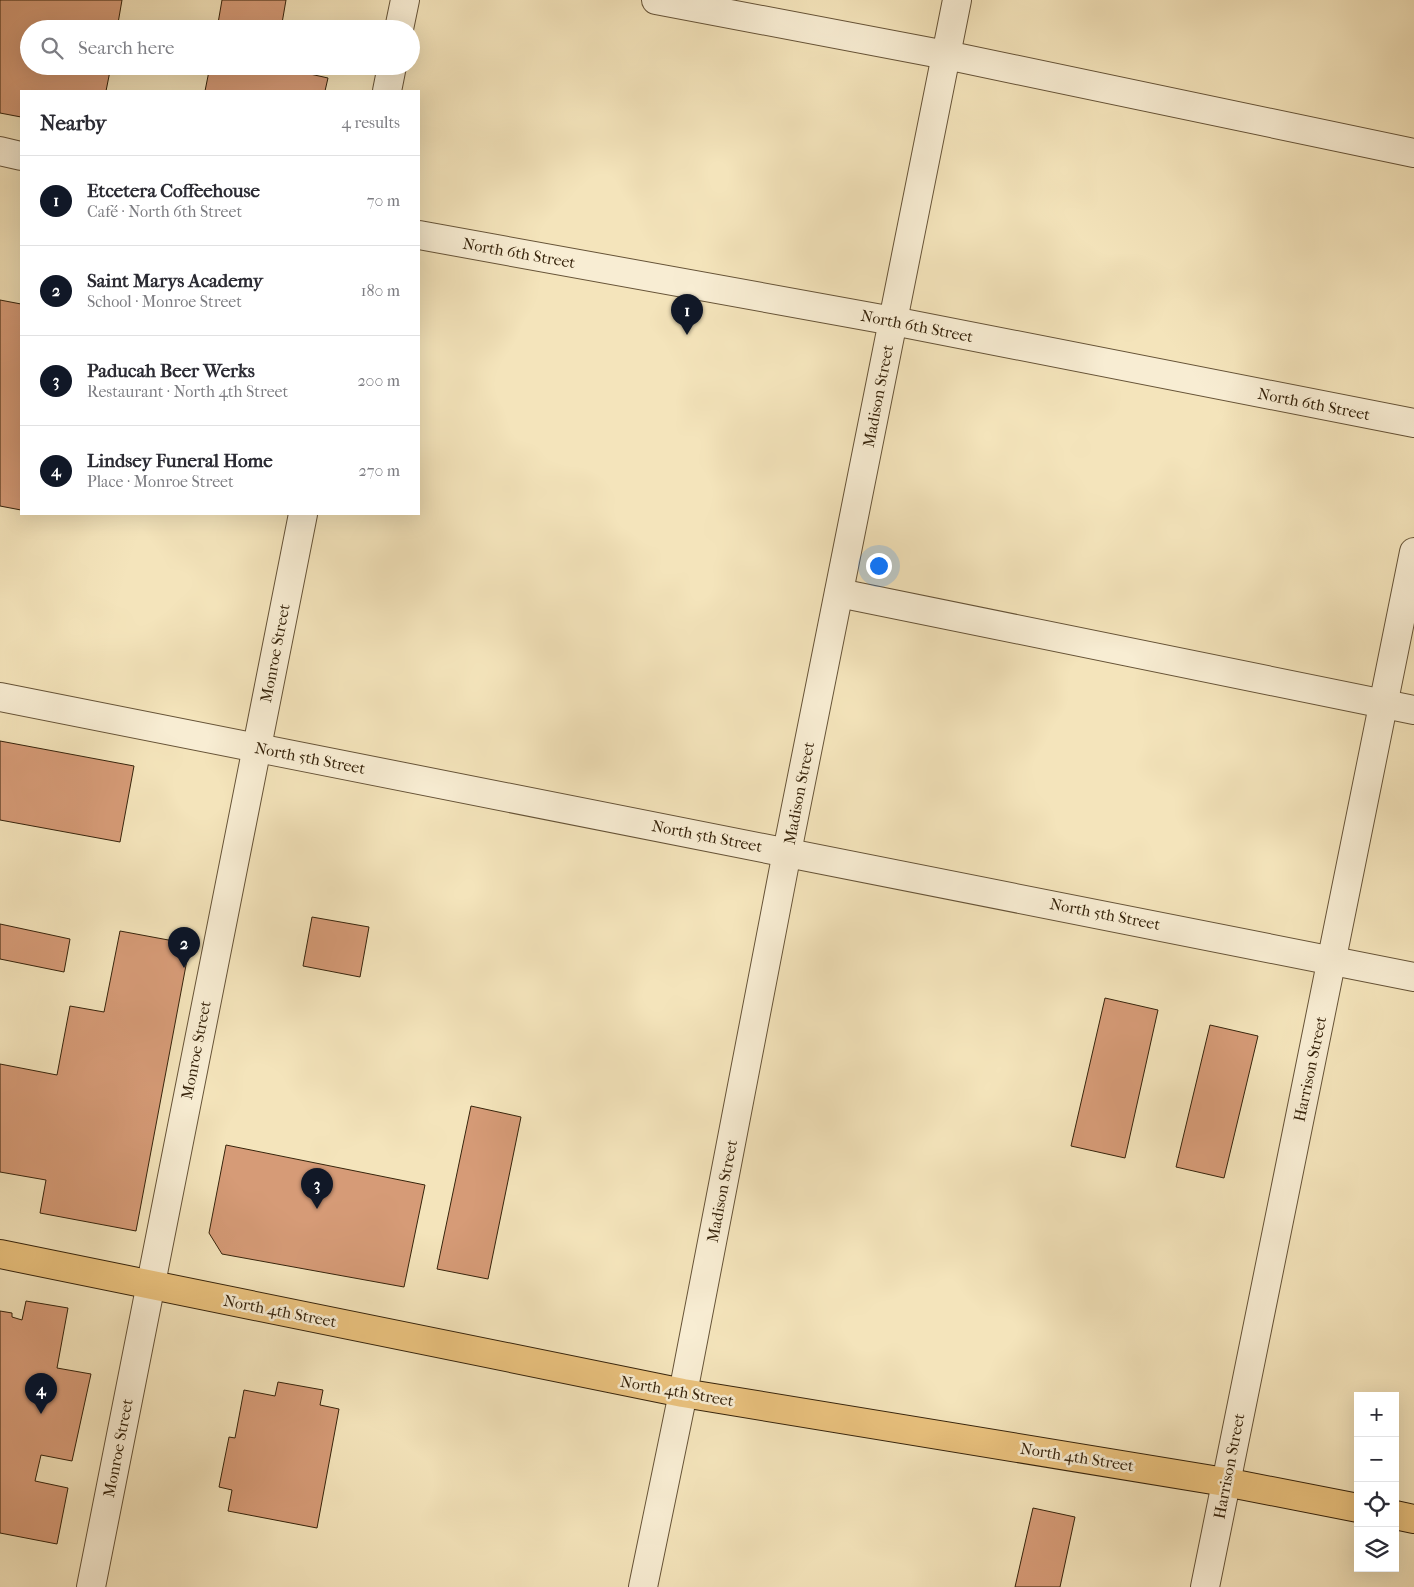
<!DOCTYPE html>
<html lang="en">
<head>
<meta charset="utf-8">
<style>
	:root { --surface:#fff; --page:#f2f2f3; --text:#2b2b33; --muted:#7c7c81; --line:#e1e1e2; --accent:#111827 }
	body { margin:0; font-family:"IM FELL French Canon",serif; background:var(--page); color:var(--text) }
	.controls { position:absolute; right:15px; bottom:15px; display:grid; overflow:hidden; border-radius:0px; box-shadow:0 5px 20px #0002 }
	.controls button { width:45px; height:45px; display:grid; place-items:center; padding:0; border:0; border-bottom:1px solid var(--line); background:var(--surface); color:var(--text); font:25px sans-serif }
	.you { position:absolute; left:878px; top:565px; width:18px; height:18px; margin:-12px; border:4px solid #fff; border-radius:50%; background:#1a73e8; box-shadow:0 0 0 8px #1a73e833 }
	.badge { display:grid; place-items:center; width:32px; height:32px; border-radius:50%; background:var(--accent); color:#fff; font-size:16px; font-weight:700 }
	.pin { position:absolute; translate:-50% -41px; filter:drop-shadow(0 1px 2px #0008) }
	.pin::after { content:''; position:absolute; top:26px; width:18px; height:15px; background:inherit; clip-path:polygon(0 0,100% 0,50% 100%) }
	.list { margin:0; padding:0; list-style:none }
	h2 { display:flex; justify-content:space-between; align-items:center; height:65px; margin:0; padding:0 20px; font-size:21px }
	h2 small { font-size:16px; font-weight:400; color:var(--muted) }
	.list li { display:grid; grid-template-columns:32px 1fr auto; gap:15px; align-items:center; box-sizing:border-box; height:90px; padding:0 20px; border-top:1px solid var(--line) }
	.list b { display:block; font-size:19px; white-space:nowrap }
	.list p { margin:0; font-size:16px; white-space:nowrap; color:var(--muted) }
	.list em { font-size:16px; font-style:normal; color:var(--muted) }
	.icon { flex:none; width:28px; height:28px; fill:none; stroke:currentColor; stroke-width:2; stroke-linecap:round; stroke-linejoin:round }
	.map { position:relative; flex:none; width:1414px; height:1587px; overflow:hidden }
	.search { position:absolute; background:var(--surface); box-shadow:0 5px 20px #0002; left:20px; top:20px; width:400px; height:55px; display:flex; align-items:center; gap:12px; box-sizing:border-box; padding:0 18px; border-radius:28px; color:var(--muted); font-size:19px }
	.panel { position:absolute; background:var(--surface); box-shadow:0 5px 20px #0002; left:20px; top:90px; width:400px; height:425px; border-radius:0px }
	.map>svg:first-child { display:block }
	.building { fill:#d69b77; stroke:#36230b }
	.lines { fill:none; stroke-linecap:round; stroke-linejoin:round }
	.minor-casing { stroke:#665337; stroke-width:30 }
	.major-casing { stroke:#36230b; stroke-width:30 }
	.minor { stroke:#f8edd3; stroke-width:28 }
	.major { stroke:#eac27e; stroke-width:28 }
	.labels { text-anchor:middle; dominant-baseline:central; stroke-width:5; stroke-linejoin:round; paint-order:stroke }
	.street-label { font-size:16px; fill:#36230b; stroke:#f8edd3 }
</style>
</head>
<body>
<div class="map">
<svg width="1414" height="1587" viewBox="0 0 1414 1587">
	<rect width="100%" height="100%" fill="#f4e4bb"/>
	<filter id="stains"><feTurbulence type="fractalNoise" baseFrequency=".004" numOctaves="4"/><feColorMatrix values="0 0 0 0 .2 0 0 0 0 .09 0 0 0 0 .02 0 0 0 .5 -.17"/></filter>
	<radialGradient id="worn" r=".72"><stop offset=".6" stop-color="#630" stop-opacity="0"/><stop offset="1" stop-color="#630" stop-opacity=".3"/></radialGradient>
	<g class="building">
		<polygon points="0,0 122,0 117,29 29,29 29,66 111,66 106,91 21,91 21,117 0,113"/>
		<polygon points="222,0 286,0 281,29 217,29"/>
		<polygon points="210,66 274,66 328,78 325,91 205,91"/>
		<polygon points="0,300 21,304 21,510 0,506"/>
		<polygon points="0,741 134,766 120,842 0,820"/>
		<polygon points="312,917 369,927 360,977 303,966"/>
		<polygon points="0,924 70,939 64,972 0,959"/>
		<polygon points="120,931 190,944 136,1231 40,1213 46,1180 0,1172 0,1064 57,1075 70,1006 104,1012"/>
		<polygon points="1105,998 1158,1010 1125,1158 1071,1146"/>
		<polygon points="1210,1025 1258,1036 1224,1178 1176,1167"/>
		<polygon points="471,1106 521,1117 488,1279 437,1269"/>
		<polygon points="226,1145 425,1185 404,1287 222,1254 209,1233"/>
		<polygon points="26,1301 68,1308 57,1368 91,1374 72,1461 41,1455 35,1481 68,1488 57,1544 0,1533 0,1311 12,1313 12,1317 22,1320"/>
		<polygon points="278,1382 323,1390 320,1405 339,1409 317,1528 228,1511 232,1490 219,1487 229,1437 235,1438 244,1390 275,1396"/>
		<polygon points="1033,1508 1075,1517 1060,1587 1015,1587"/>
	</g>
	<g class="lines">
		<defs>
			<g id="minor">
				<polyline points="656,0 946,55 1414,153"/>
				<polyline points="399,29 405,0"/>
				<polyline points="387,91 392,66"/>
				<polyline points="0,151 21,156"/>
				<polyline points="419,235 893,321 1414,423"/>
				<polyline points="839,593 1414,710"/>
				<polyline points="0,697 1414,977"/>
				<polyline points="91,1587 303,514"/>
				<polyline points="643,1587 683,1393 787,852 957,0"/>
				<polyline points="1205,1587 1414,552"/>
			</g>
			<g id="major">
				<polyline points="0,1254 683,1393 1225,1482 1358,1508"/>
				<polyline points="1395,1515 1414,1519"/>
			</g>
		</defs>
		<use href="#minor" class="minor-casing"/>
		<use href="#major" class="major-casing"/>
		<use href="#minor" class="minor"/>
		<use href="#major" class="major"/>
	</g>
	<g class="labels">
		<g class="street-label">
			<text transform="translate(519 253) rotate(10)">North 6th Street</text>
			<text transform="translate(917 326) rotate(11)">North 6th Street</text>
			<text transform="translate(878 396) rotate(-79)">Madison Street</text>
			<text transform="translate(1314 404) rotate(11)">North 6th Street</text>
			<text transform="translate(275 653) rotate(-79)">Monroe Street</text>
			<text transform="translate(310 758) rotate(11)">North 5th Street</text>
			<text transform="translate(799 793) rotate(-79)">Madison Street</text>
			<text transform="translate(707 836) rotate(11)">North 5th Street</text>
			<text transform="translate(1105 914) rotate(11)">North 5th Street</text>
			<text transform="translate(196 1050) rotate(-79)">Monroe Street</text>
			<text transform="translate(1310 1069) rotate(-78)">Harrison Street</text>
			<text transform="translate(722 1191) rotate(-79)">Madison Street</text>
			<text transform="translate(280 1311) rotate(11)">North 4th Street</text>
			<text transform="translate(677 1391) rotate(10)">North 4th Street</text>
			<text transform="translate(118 1448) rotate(-79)">Monroe Street</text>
			<text transform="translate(1077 1457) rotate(9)">North 4th Street</text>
			<text transform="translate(1229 1466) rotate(-79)">Harrison Street</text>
		</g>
	</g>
	<rect width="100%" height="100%" filter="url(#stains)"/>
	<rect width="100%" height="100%" fill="url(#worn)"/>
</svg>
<div class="controls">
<button>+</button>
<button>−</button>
<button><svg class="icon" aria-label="locate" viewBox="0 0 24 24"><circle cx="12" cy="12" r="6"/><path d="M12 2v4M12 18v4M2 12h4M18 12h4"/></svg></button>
<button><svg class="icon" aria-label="layers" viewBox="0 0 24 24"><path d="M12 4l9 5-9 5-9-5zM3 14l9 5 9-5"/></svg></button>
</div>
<div class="you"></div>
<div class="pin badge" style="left:687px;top:335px">1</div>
<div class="pin badge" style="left:184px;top:968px">2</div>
<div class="pin badge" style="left:317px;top:1209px">3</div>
<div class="pin badge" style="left:41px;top:1414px">4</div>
<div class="search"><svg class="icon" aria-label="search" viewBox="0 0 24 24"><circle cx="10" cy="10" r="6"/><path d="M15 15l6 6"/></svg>Search here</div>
<section class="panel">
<h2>Nearby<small>4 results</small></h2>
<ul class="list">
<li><span class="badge">1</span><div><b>Etcetera Coffeehouse</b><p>Café · North 6th Street</p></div><em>70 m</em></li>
<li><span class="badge">2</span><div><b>Saint Marys Academy</b><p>School · Monroe Street</p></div><em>180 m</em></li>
<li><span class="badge">3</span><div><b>Paducah Beer Werks</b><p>Restaurant · North 4th Street</p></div><em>200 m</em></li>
<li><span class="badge">4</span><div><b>Lindsey Funeral Home</b><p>Place · Monroe Street</p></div><em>270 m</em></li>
</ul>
</section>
</div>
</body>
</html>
